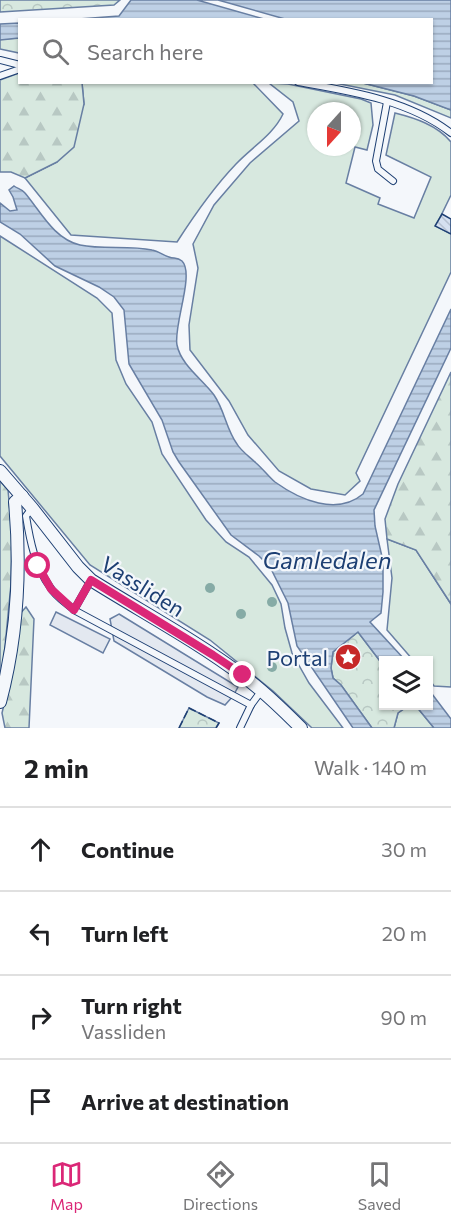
<!DOCTYPE html>
<html lang="en">
<head>
<meta charset="utf-8">
<style>
	:root { --surface:#fff; --page:#f6f6f6; --text:#202124; --muted:#757577; --line:#e0e0e0; --accent:#db2777 }
	body { margin:0; font-family:Commissioner,sans-serif; background:var(--page); color:var(--text) }
	.controls { position:absolute; right:18px; bottom:18px; display:grid; overflow:hidden; border-radius:0px; box-shadow:0 2px 4px #0004 }
	.controls button { width:54px; height:54px; display:grid; place-items:center; padding:0; border:0; border-bottom:2px solid var(--line); background:var(--surface); color:var(--text); font:30px sans-serif }
	.compass { position:absolute; left:307px; top:102px; width:54px; height:54px; border-radius:50%; background:var(--surface); box-shadow:0 2px 4px #0004; rotate:201deg }
	.stop { position:absolute; width:18px; height:18px; margin:-14px; border:4px solid #db2777; border-radius:50%; background:#fff }
	.stop.end { background:#db2777; border-color:#fff; box-shadow:0 2px 6px #0008 }
	.list { margin:0; padding:0; list-style:none }
	h2 { display:flex; justify-content:space-between; align-items:center; height:78px; margin:0; padding:0 24px; font-size:26px }
	h2 small { font-size:20px; font-weight:400; color:var(--muted) }
	.list li { display:grid; grid-template-columns:39px 1fr auto; gap:18px; align-items:center; box-sizing:border-box; height:84px; padding:0 24px; border-top:2px solid var(--line) }
	.list b { display:block; font-size:22px; white-space:nowrap }
	.list p { margin:0; font-size:20px; white-space:nowrap; color:var(--muted) }
	.list em { font-size:20px; font-style:normal; color:var(--muted) }
	.icon { flex:none; width:33px; height:33px; fill:none; stroke:currentColor; stroke-width:2; stroke-linecap:round; stroke-linejoin:round }
	.map { position:relative; flex:none; width:451px; height:728px; overflow:hidden }
	.search { position:absolute; background:var(--surface); box-shadow:0 2px 4px #0004; left:18px; right:18px; top:18px; height:66px; display:flex; align-items:center; gap:15px; box-sizing:border-box; padding:0 21px; border-radius:0px; color:var(--muted); font-size:22px }
	.sheet { height:414px; background:var(--surface) }
	nav { display:flex; justify-content:space-around; align-items:center; box-sizing:border-box; height:84px; border-top:2px solid var(--line); background:var(--surface); font-size:16px; color:var(--muted) }
	nav a { display:grid; justify-items:center; gap:3px }
	nav .on { color:var(--accent) }
	.map>svg:first-child { display:block }
	.grass { fill:#d7e8df; stroke:#687fa3; stroke-width:1.5; fill-rule:evenodd }
	.forest { fill:url(#forest-firs); stroke:#687fa3; stroke-width:1.5 }
	.park { fill:url(#park-crowns); stroke:#687fa3; stroke-width:1.5 }
	.parking { fill:#e3e8f0; stroke:#687fa3; stroke-width:1.5 }
	.water { fill:url(#water-rules); stroke:#687fa3; stroke-width:1.5 }
	.pier { fill:#f4f7fb; stroke:#687fa3; stroke-width:1.5 }
	.building { fill:url(#building-back-hatch); stroke:#1d3f73; stroke-width:1.5 }
	.lines { fill:none; stroke-linecap:round; stroke-linejoin:round }
	.service-casing { stroke:#1d3f73; stroke-width:8 }
	.minor-casing { stroke:#1d3f73; stroke-width:14 }
	.service { stroke:#f4f7fb; stroke-width:6 }
	.minor { stroke:#f4f7fb; stroke-width:12 }
	.fence { stroke:#1d3f73; stroke-width:1.5; stroke-dasharray:8 3; stroke-linecap:butt }
	.tree { fill:#86aba6 }
	.route { stroke:#db2777; stroke-width:8 }
	.labels { text-anchor:middle; dominant-baseline:central; stroke-width:4.5; stroke-linejoin:round; paint-order:stroke }
	.street-label { font-size:22px; fill:#1d3f73; stroke:#f4f7fb }
	.poi-label { font-size:22px; fill:#1d3f73; stroke:#f4f7fb; text-anchor:end }
	.water-label { font-size:24px; font-style:italic; fill:#1d3f73; stroke:#f4f7fb }
</style>
</head>
<body>
<div class="map">
<svg width="451" height="728" viewBox="0 0 451 728">
	<defs>
		<pattern id="forest-firs" width="22" height="20" patternUnits="userSpaceOnUse" patternTransform="scale(1.5)"><rect width="22" height="20" fill="#d7e8df"/><path d="M5 1l3.5 6h-7zM16 11l3.5 6h-7z" fill="#b8c8c3"/></pattern>
		<pattern id="park-crowns" width="20" height="18" patternUnits="userSpaceOnUse" patternTransform="scale(1.5)"><rect width="20" height="18" fill="#d7e8df"/><path d="M2 6a3 3 0 1 1 6 0M12 15a3 3 0 1 1 6 0" fill="none" stroke="#b8c8c3"/></pattern>
		<pattern id="water-rules" width="6" height="5" patternUnits="userSpaceOnUse" patternTransform="scale(1.5)"><rect width="6" height="5" fill="#bed0e5"/><path d="M0 2.5h6" fill="none" stroke="#9aaabe"/></pattern>
		<pattern id="building-back-hatch" width="6" height="6" patternUnits="userSpaceOnUse" patternTransform="scale(1.5)"><rect width="6" height="6" fill="#d5e0f0"/><path d="M-1 5l2 2M0 0l6 6M5-1l2 2" fill="none" stroke="#b6c1d1"/></pattern>
	</defs>
	<rect width="100%" height="100%" fill="#f4f7fb"/>
	<g class="grass">
		<polygon points="19,38 19,53 0,49 0,39"/>
		<path d="M82,83H253L283,114C273,135 252,147 236,164C213,188 195,214 177,242L71,235L25,178L57,162L84,104Z"/>
		<path d="M269,83L288,84L361,99L371,103L373,125L367,150L355,147L346,183L380,198L378,204L414,218L431,177L386,155L395,113C415,118 437,125 451,142V195L436,226L451,234V272L356,473L360,481L345,495L311,489L279,471L248,435L229,401L190,350L189,325L198,268L193,244L214,205L250,163L299,121L293,102ZM316,111H352V147H316Z"/>
		<polygon points="335,83 363,83 414,96 451,110 451,118 395,95"/>
		<polygon points="0,236 97,298 112,313 116,360 126,384 152,422 162,454 206,520 226,542 249,557 272,585 281,604 285,628 292,653 309,683 343,728 312,728 273,691 210,640 90,565 0,456"/>
		<polygon points="387,539 416,550 451,604 451,687 434,686 429,679 428,660 413,660 387,630 392,578"/>
		<polygon points="408,706 416,706 434,728 394,728 398,713"/>
	</g>
	<g class="forest">
		<polygon points="19,73 20,82 82,83 84,104 74,147 57,162 25,178 11,172 0,172 0,80"/>
		<polygon points="451,372 451,604 416,550 387,539 385,519 398,484"/>
		<polygon points="0,481 8,490 12,533 11,584 3,667 0,674"/>
		<polygon points="26,607 34,619 29,728 5,728 2,713 11,675 18,616"/>
	</g>
	<g class="park">
		<polygon points="0,0 120,0 114,5 0,12"/>
		<polygon points="358,632 383,665 384,706 408,706 398,713 394,728 372,728 341,685 333,678 331,668 333,652"/>
		<polygon points="189,708 219,723 216,728 179,728"/>
	</g>
	<g class="parking">
		<polygon points="56,612 110,639 103,653 50,625"/>
		<polygon points="119,614 238,687 233,696 225,705 207,697 114,641 110,619"/>
	</g>
	<g class="water">
		<polygon points="131,0 451,0 451,110 414,96 363,83 432,82 432,20 65,20 119,16"/>
		<polygon points="19,23 19,38 0,40 0,24"/>
		<path d="M14,186C18,189 22,189 25,193C41,212 54,239 80,245C103,250 129,245 152,250C158,251 163,255 169,257C174,259 177,257 182,261C195,274 173,326 177,345C181,365 202,379 214,395C225,411 226,429 237,444C241,451 250,457 256,463C263,469 269,477 275,482C300,500 337,516 363,494L451,309V348L374,510L375,526L383,561V592L381,613L370,622L405,660H384L383,665L358,632L333,652L331,668L333,678L341,685L372,728H353L297,646L288,603L270,567L259,556L231,535L179,462L173,452L162,420L129,364L124,310L114,297L99,287L55,266L20,234L0,222V203L10,211L17,210L13,197L9,190Z"/>
		<polygon points="429,690 451,719 451,728 434,728 416,706 428,706"/>
	</g>
	<polygon class="pier" points="197,0 218,0 285,19 264,19"/>
	<polygon class="building" points="442,214 451,219 451,234 435,226"/>
	<g class="lines">
		<defs>
			<g id="service">
				<polyline points="0,60 20,65"/>
				<polyline points="0,76 20,69"/>
				<path d="M298,82C349,91 409,100 451,133"/>
				<polyline points="387,102 376,161 378,169 393,181"/>
				<path d="M32,508L26,516C30,541 35,566 50,587C55,596 66,603 74,610L251,705"/>
				<polyline points="74,610 91,580"/>
				<polyline points="240,728 251,705 262,690"/>
			</g>
			<g id="minor">
				<path d="M0,471L32,508L78,567L91,580C142,612 195,640 243,676C264,691 283,710 301,728"/>
				<path d="M0,702C17,638 21,568 15,502L22,496"/>
			</g>
		</defs>
		<use href="#service" class="service-casing"/>
		<use href="#minor" class="minor-casing"/>
		<use href="#service" class="service"/>
		<use href="#minor" class="minor"/>
		<polyline class="fence" points="179,728 189,708 219,723 216,728"/>
	</g>
	<g class="tree">
		<circle cx="210" cy="588" r="5"/>
		<circle cx="272" cy="602" r="5"/>
		<circle cx="241" cy="614" r="5"/>
		<circle cx="272" cy="667" r="5"/>
	</g>
	<g class="lines">
		<polyline class="route" points="38,566 51,589 74,610 91,580 213,655 243,675"/>
	</g>
	<defs>
		<symbol id="sight-disc" viewBox="-11 -11 22 22"><circle r="9.5" fill="#c62828" stroke="#f4f7fb"/><path d="M0-6L1.8-2.2L6-1.7L2.9 1.2L3.7 5.4L0 3.3L-3.7 5.4L-2.9 1.2L-6-1.7L-1.8-2.2Z" fill="#fff"/></symbol>
	</defs>
	<g fill-rule="evenodd">
		<use href="#sight-disc" x="333" y="642" width="30" height="30"/>
	</g>
	<g class="labels">
		<g class="street-label">
			<text transform="translate(143 586) rotate(32)">Vassliden</text>
		</g>
		<g class="poi-label">
			<text x="328" y="657">Portal</text>
		</g>
		<g class="water-label">
			<text x="327" y="559">Gamledalen</text>
		</g>
	</g>
</svg>
<div class="controls">
<button><svg class="icon" aria-label="layers" viewBox="0 0 24 24"><path d="M12 4l9 5-9 5-9-5zM3 14l9 5 9-5"/></svg></button>
</div>
<svg class="compass" viewBox="-18 -18 36 36"><path d="M0-13l5 13h-10z" fill="#e53935"/><path d="M0 13l5-13h-10z" fill="#757577"/></svg>
<div class="stop" style="left:38px;top:566px"></div>
<div class="stop end" style="left:243px;top:675px"></div>
<div class="search"><svg class="icon" aria-label="search" viewBox="0 0 24 24"><circle cx="10" cy="10" r="6"/><path d="M15 15l6 6"/></svg>Search here</div>
</div>
<section class="sheet">
<h2>2 min<small>Walk · 140 m</small></h2>
<ul class="list">
<li><svg class="icon" aria-label="ahead" viewBox="0 0 24 24"><path d="M12 20V5M6 11l6-6 6 6"/></svg><div><b>Continue</b></div><em>30 m</em></li>
<li><svg class="icon" aria-label="left" viewBox="0 0 24 24"><path d="M17 20v-9H6M10 6l-5 5 5 5"/></svg><div><b>Turn left</b></div><em>20 m</em></li>
<li><svg class="icon" aria-label="right" viewBox="0 0 24 24"><path d="M7 20v-9h11M14 6l5 5-5 5"/></svg><div><b>Turn right</b><p>Vassliden</p></div><em>90 m</em></li>
<li><svg class="icon" aria-label="arrive" viewBox="0 0 24 24"><path d="M6 21V4h12l-3 4 3 4H6"/></svg><div><b>Arrive at destination</b></div></li>
</ul>
</section>
<nav>
<a class="on"><svg class="icon" aria-label="map" viewBox="0 0 24 24"><path d="M3 6l6-2 6 2 6-2v14l-6 2-6-2-6 2zM9 4v14M15 6v14"/></svg>Map</a>
<a><svg class="icon" aria-label="directions" viewBox="0 0 24 24"><path d="M12 3l9 9-9 9-9-9zM9 14v-3h6M13 9l2 2-2 2"/></svg>Directions</a>
<a><svg class="icon" aria-label="saved" viewBox="0 0 24 24"><path d="M7 4h10v16l-5-4-5 4z"/></svg>Saved</a>
</nav>
</body>
</html>
